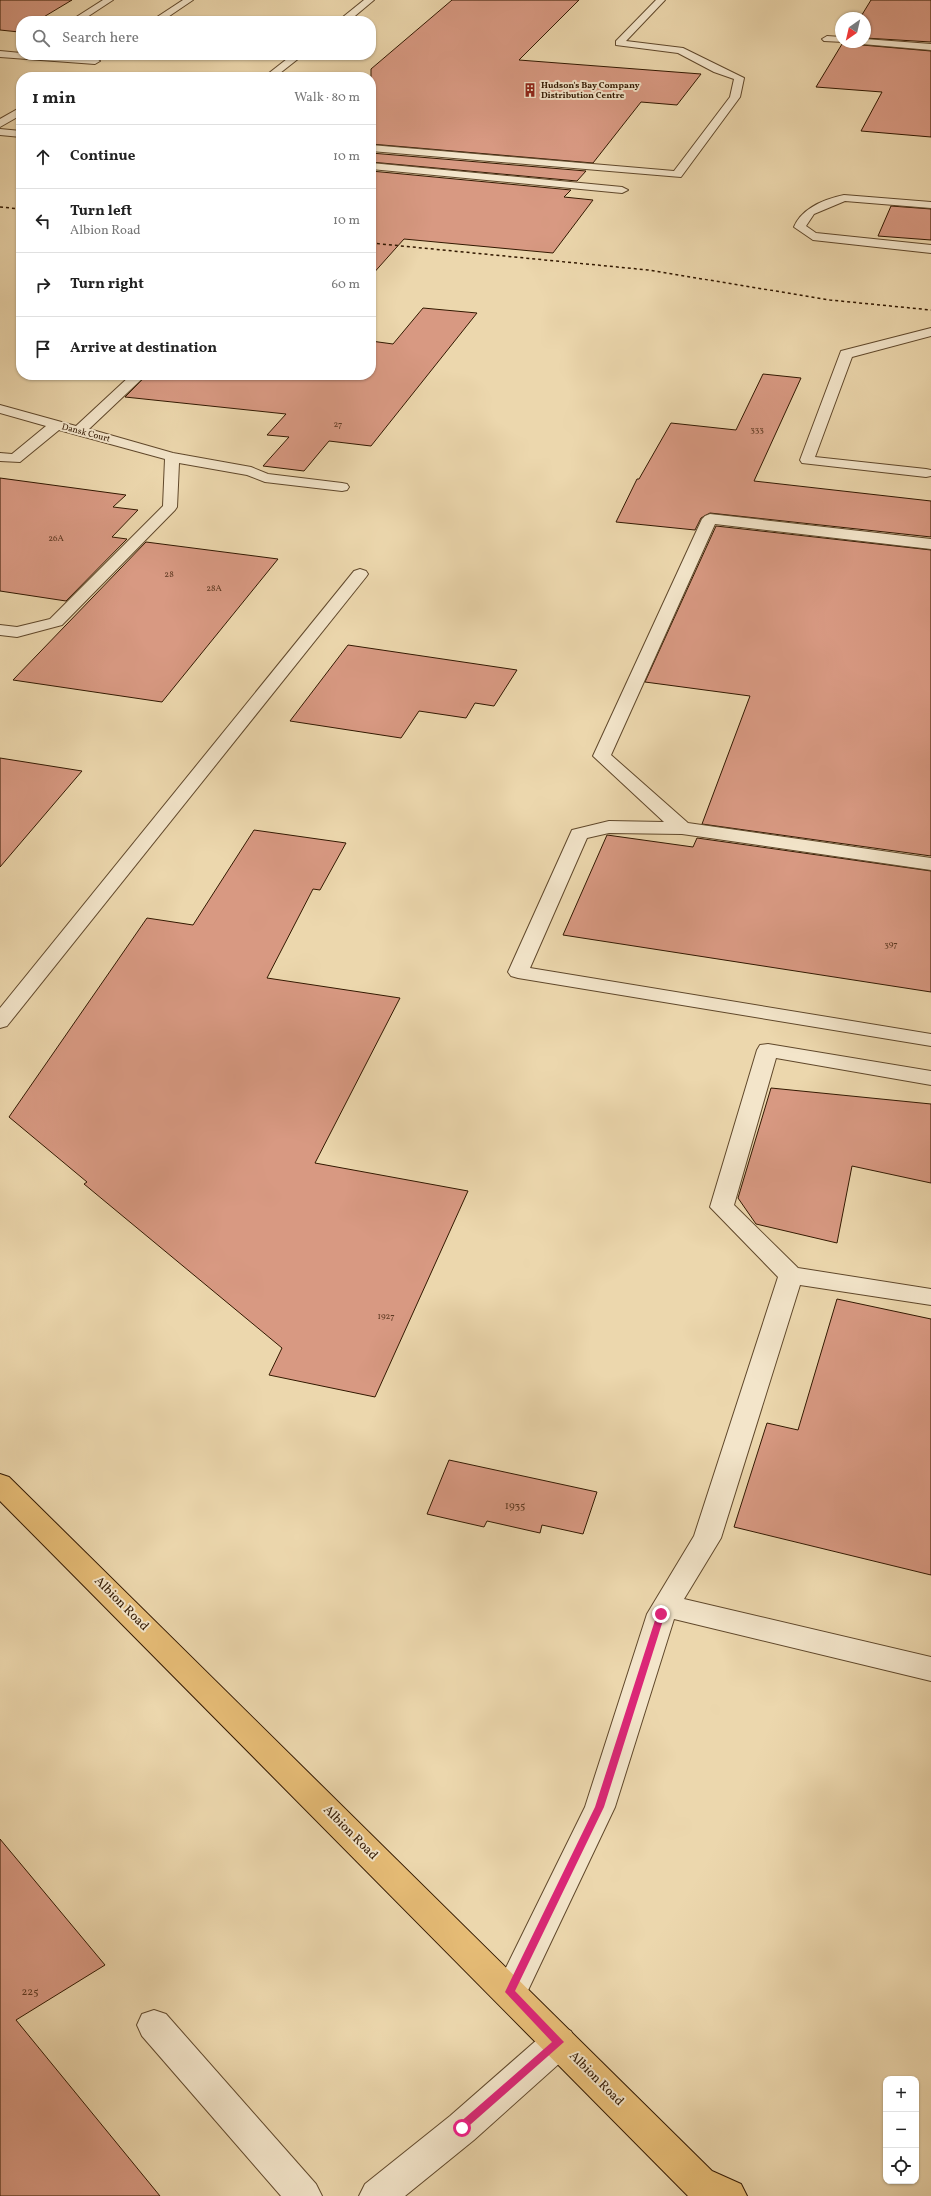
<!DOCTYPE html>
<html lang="en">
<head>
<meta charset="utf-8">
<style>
	:root { --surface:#fff; --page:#f6f6f6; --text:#222; --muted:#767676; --line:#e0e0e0 }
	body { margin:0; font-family:Vollkorn,serif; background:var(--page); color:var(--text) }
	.controls { position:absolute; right:12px; bottom:12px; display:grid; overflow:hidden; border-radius:8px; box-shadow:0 1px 3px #0004 }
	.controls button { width:36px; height:36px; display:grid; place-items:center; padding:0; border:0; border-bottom:1px solid var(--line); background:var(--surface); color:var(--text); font:20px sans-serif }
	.compass { position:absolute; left:835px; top:12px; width:36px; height:36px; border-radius:50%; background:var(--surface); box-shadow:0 1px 3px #0004; rotate:214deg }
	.stop { position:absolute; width:12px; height:12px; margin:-9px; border:3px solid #db2777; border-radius:50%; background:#fff }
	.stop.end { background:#db2777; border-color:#fff; box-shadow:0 1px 4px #0008 }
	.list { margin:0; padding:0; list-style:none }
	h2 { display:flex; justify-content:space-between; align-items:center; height:52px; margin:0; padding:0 16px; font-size:17px }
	h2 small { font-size:13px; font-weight:400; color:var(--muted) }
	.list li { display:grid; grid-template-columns:26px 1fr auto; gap:12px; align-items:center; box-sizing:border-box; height:64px; padding:0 16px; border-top:1px solid var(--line) }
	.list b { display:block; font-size:15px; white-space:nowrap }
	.list p { margin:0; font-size:13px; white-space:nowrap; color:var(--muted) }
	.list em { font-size:13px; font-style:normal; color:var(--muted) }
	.icon { flex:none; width:22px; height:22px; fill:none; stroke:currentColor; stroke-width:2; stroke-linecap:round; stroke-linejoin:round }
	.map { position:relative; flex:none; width:931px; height:2196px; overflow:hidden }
	.search { position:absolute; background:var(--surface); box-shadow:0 1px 3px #0004; left:16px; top:16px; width:360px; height:44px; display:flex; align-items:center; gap:10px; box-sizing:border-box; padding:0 14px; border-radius:16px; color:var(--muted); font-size:15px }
	.panel { position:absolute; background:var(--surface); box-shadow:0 1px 3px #0004; left:16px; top:72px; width:360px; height:308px; border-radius:16px }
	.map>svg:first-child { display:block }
	.building { fill:#d89982; stroke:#321800 }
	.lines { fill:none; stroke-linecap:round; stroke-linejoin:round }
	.minor-casing { stroke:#60482b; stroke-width:2 }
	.major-casing { stroke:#321800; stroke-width:2 }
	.minor { fill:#f3e5ca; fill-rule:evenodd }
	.major { fill:#e6bc76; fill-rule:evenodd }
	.rail { stroke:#321800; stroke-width:1.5; stroke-dasharray:3 3; stroke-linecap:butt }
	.route { fill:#db2777 }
	.labels { text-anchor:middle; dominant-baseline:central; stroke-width:4; stroke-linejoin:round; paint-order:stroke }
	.far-poi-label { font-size:9px; font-weight:bold; fill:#321800; stroke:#f3e5ca; text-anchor:start }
	.number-label { font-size:9px; fill:#5c3820 }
	.far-street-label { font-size:9px; fill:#321800; stroke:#f3e5ca }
	.near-number-label { font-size:11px; fill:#5c3820 }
	.near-street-label { font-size:13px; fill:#321800; stroke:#f3e5ca }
</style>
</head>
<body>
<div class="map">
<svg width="931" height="2196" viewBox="0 0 931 2196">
	<rect width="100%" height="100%" fill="#ecd7ad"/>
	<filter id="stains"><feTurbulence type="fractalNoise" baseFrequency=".005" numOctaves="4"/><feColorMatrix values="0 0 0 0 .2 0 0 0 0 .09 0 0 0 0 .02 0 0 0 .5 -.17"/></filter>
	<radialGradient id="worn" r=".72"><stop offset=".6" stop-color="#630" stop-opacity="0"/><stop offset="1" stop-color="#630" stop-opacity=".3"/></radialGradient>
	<g class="building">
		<polygon points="0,0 72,0 37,21 21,21 21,30 19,32 0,30"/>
		<polygon points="452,0 579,0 519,60 701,74 677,105 641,102 593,163 371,144 371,69"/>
		<polygon points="871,0 931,0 931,42 865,38 865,18 860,18"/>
		<polygon points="845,42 858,42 862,45 931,51 931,137 861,131 882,92 816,87 842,44"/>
		<polygon points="371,153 586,171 577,181 371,162"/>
		<polygon points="371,171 571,190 564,197 593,200 553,253 404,239 371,276"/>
		<polygon points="891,206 931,209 931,240 878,236"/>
		<polygon points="423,308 477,313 371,446 329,441 304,471 263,466 289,437 267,435 286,414 125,397 147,375 371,375 371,341 393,344"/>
		<polygon points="763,374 801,378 754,481 931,501 931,537 710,513 701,518 695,530 616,522 637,479 639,479 671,423 736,430"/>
		<polygon points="0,478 126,495 113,507 138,510 112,537 127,539 66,601 0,591"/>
		<polygon points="716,526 931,550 931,856 702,824 750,696 645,682"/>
		<polygon points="146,542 278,559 162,702 13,680"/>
		<polygon points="348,645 517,670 494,706 475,703 466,718 419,711 401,738 290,721"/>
		<polygon points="0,758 82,771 0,867"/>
		<polygon points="254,830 346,843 320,890 313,889 267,978 400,998 315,1163 468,1191 375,1397 269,1375 282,1348 84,1184 87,1182 9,1117 147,918 193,925"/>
		<polygon points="607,835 693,847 697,838 931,871 931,992 563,935"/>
		<polygon points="771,1088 931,1104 931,1183 852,1166 837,1243 756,1224 738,1198"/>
		<polygon points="837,1299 931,1319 931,1575 734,1527 767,1423 798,1430"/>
		<polygon points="449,1460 597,1492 583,1534 542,1525 540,1533 487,1521 484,1527 427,1514"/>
		<polygon points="0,1839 105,1965 16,2020 160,2196 0,2196"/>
	</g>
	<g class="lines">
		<defs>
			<g id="minor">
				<polygon points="103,0 113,0 81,21 70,21"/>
				<polygon points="183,0 193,0 162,21 151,21"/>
				<polygon points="364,0 374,0 349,21 338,21"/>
				<polygon points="656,0 665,0 626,41 683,48 744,78 740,97 681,177 371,151 371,145 674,171 730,97 734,79 714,72 678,53 616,45 616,41"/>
				<polygon points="827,36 841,37 841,42 844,42 824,41 822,39"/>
				<polygon points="865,39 931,44 931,50 862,44 860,42 865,42"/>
				<polygon points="0,51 21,53 21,55 95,58 100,61 95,64 0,57"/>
				<polygon points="292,55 303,55 275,77 264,77"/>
				<polygon points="21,107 21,115 0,127 0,119"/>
				<polygon points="0,129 21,131 21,137 0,135"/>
				<polygon points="371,163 622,187 628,190 622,193 371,169"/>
				<path d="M844,195L931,202V208L845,201L814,214L806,226L816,233L931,245V253L813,240L794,227C802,208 825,199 844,195Z"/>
				<polygon points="931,328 931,336 852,357 815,457 926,469 931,470 931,476 926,477 802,463 800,460 841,351"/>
				<polygon points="131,375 146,375 89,429 173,453 251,467 268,474 342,483 347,484 349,487 347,490 342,491 265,482 247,475 179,463 177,507 175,510 62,625 17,637 0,635 0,625 17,627 50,619 163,506 165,459 59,430 20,462 0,461 0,453 12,454 46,426 0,413 0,405 76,426"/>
				<polygon points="710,514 931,539 931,549 715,524 611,755 688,823 931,858 931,870 682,834 609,833 587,838 530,968 931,1034 931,1046 518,978 511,976 508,972 572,830 609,821 664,822 593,756 702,519 705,516"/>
				<polygon points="360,569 366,571 368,574 366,577 7,1026 0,1028 0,1008 354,571"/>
				<polygon points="768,1044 931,1071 931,1085 776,1058 734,1205 798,1268 931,1289 931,1305 800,1285 721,1538 684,1599 931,1657 931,1681 674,1619 615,1807 522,2003 510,2007 498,2003 494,1992 585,1807 647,1614 694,1536 778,1277 710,1207 757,1050 760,1045"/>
				<polygon points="154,2010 166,2014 316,2184 322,2196 281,2196 142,2036 137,2025 142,2014"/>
				<polygon points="559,2026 571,2031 576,2042 571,2053 474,2140 405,2196 359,2196 365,2184 450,2116 547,2031"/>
			</g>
			<polygon id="major" points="0,1474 9,1477 712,2171 741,2184 747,2196 688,2196 0,1501"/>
		</defs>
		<use href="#minor" class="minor-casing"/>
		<use href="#major" class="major-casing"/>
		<use href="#minor" class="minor"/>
		<use href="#major" class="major"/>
		<g class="rail">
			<polyline points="0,207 21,209"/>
			<polyline points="371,243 648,270 830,300 931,310"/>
		</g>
	</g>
	<polygon class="route" points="661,1611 665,1614 604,1807 515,1991 564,2042 462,2132 457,2128 458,2124 552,2042 505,1992 595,1807 657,1614"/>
	<defs>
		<symbol id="building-bare" viewBox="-9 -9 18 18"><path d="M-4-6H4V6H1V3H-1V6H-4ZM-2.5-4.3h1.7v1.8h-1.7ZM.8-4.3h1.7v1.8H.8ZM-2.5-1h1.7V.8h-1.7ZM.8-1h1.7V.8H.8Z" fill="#8f2418" stroke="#f3e5ca" stroke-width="2.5" paint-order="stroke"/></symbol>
	</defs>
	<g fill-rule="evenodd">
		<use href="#building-bare" x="520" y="80" width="20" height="20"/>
	</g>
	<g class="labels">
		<g class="far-poi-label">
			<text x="541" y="85">Hudson's Bay Company<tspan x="541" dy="10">Distribution Centre</tspan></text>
		</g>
		<g class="number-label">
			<text x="338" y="424">27</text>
			<text x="757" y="429">333</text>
			<text x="56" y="538">26A</text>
			<text x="169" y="574">28</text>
			<text x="214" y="588">28A</text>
			<text x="891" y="944">397</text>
			<text x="386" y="1316">1927</text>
		</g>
		<g class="far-street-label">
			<text transform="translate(86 433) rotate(15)">Dansk Court</text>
		</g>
		<g class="near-number-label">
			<text x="515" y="1506">1935</text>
			<text x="30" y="1992">225</text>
		</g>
		<g class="near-street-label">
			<text transform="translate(121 1604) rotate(45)">Albion Road</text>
			<text transform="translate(350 1833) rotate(45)">Albion Road</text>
			<text transform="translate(596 2079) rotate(45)">Albion Road</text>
		</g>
	</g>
	<rect width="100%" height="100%" filter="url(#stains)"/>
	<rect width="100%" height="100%" fill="url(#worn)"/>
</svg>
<div class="controls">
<button>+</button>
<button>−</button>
<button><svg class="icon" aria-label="locate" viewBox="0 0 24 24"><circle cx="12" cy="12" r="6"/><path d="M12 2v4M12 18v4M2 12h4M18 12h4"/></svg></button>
</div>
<svg class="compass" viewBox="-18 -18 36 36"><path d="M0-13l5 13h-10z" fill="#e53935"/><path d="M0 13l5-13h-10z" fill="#767676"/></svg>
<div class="stop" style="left:462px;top:2128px"></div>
<div class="stop end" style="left:661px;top:1614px"></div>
<div class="search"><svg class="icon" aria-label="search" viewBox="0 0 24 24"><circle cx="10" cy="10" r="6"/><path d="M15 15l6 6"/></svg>Search here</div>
<section class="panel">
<h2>1 min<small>Walk · 80 m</small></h2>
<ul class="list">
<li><svg class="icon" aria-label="ahead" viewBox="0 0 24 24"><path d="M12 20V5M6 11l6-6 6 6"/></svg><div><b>Continue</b></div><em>10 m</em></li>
<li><svg class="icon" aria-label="left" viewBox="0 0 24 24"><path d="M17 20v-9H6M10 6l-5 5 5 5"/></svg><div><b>Turn left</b><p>Albion Road</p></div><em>10 m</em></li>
<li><svg class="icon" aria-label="right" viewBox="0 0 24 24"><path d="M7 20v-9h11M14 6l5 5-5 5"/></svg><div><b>Turn right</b></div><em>60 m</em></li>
<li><svg class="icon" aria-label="arrive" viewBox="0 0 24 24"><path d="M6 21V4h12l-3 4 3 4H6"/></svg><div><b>Arrive at destination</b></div></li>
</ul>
</section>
</div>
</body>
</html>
